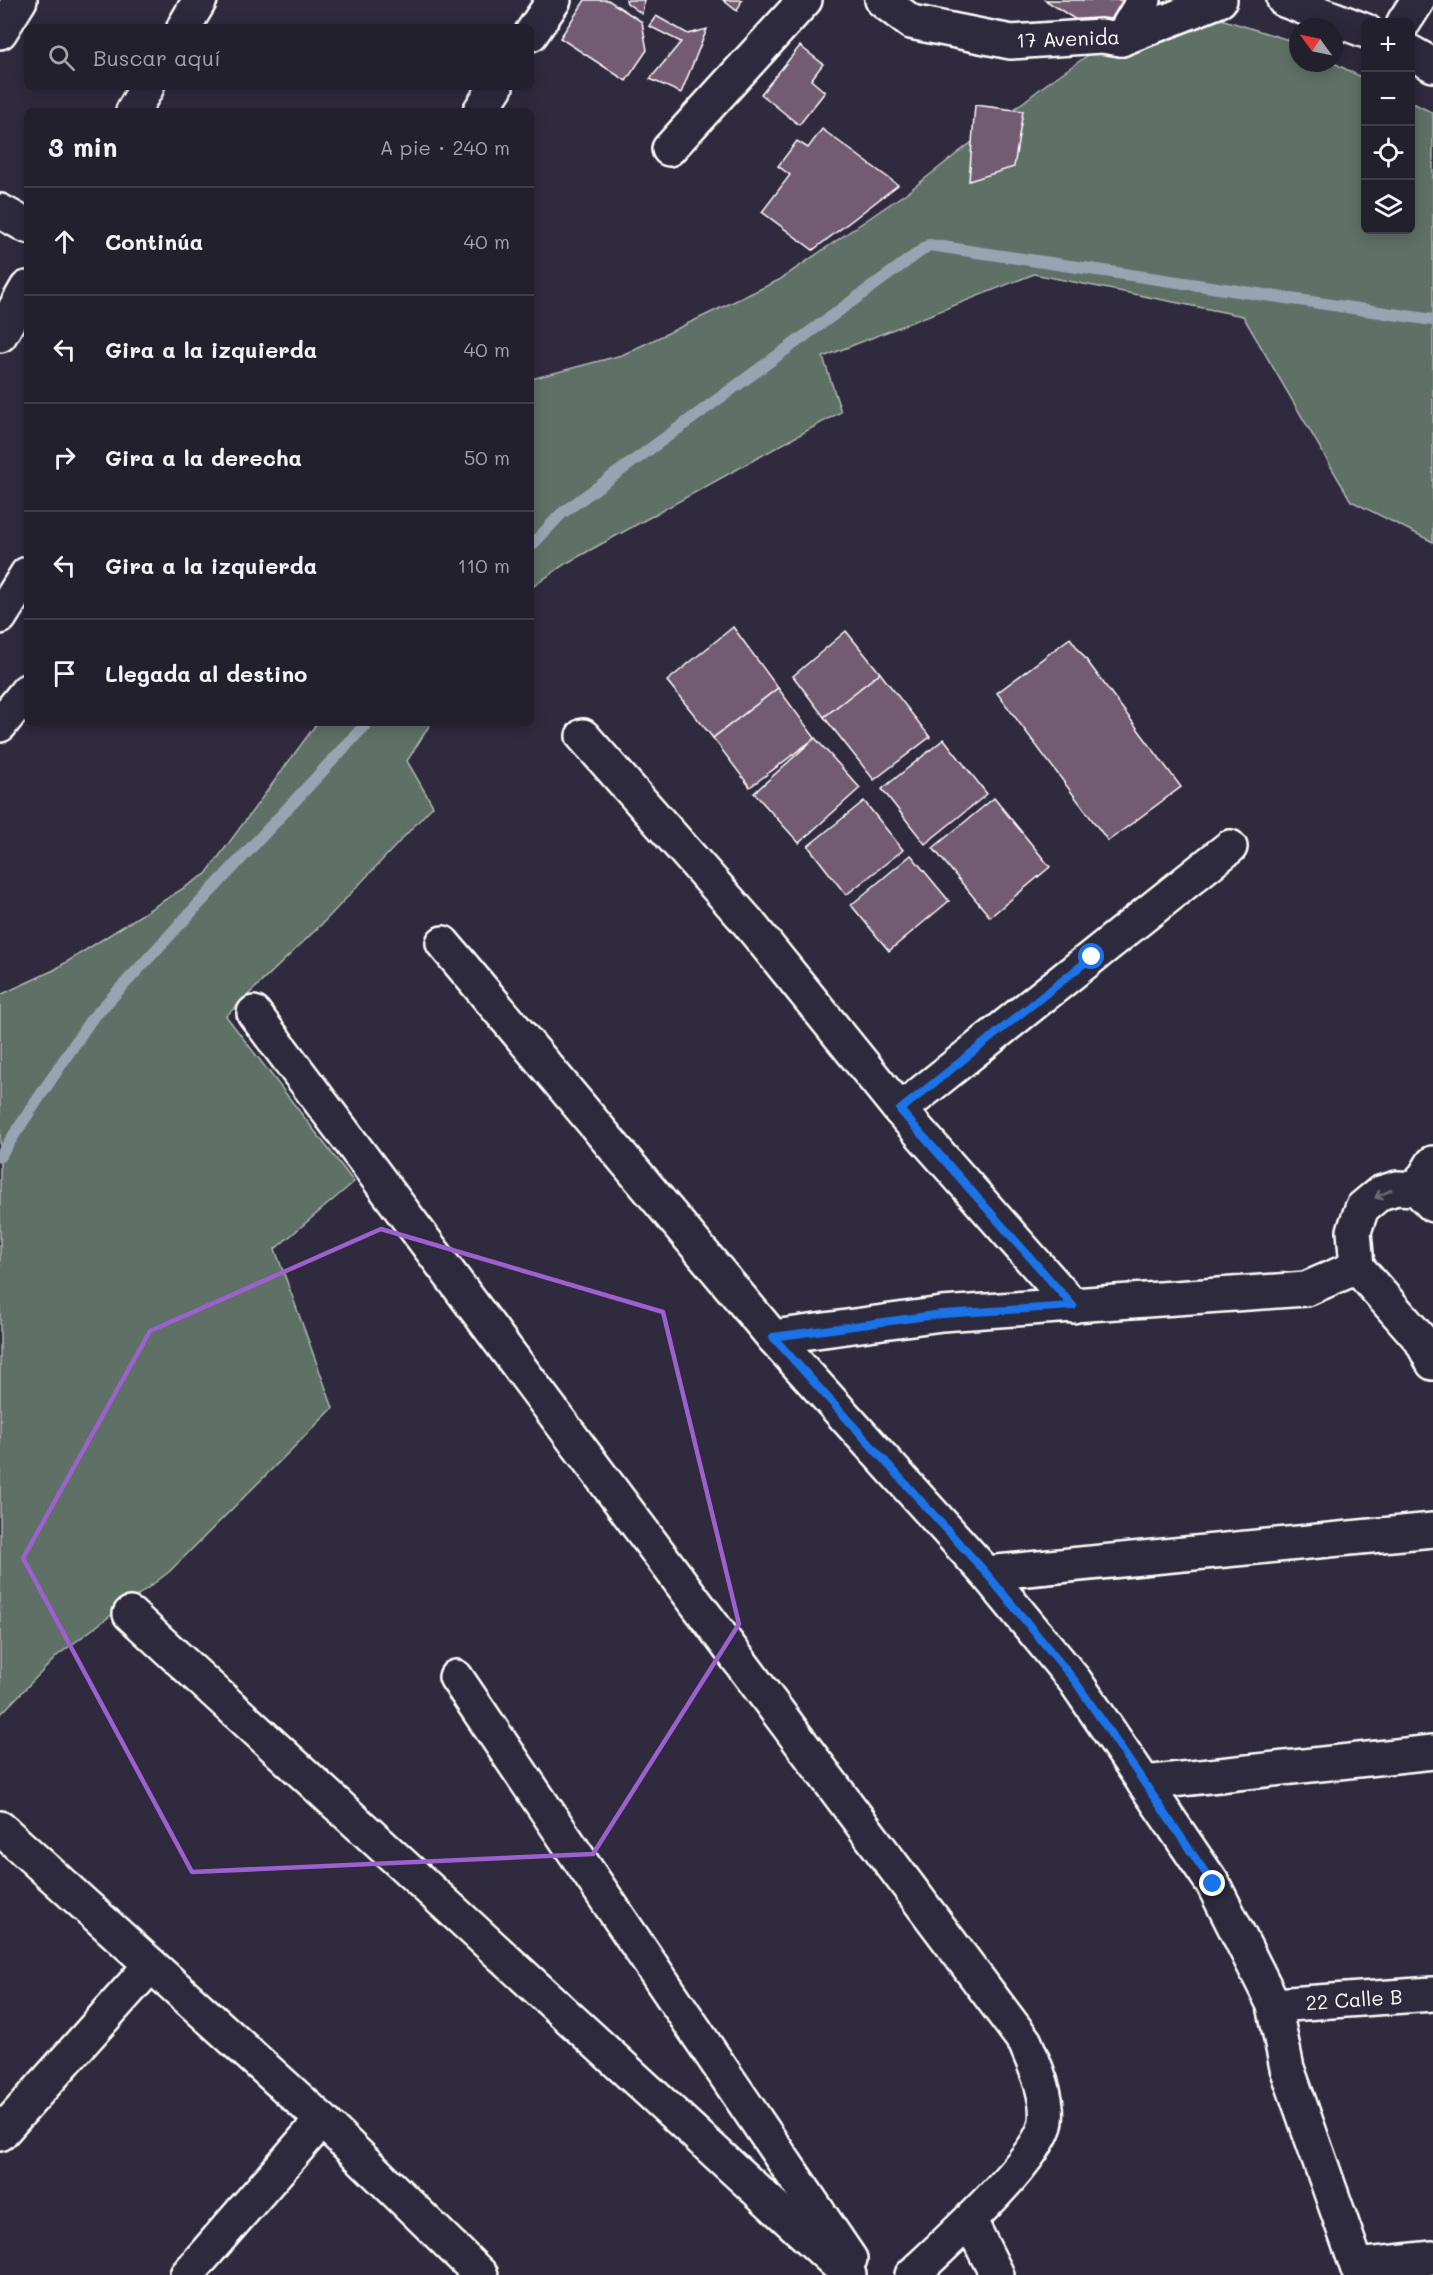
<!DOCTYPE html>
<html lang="es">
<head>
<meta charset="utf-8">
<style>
	:root { --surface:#23202e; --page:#2f2d3a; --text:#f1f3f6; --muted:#a3a3aa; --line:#403e4a }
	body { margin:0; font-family:Mali,sans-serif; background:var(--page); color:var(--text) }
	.controls { position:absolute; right:18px; top:18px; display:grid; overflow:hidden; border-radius:9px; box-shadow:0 3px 15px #0003 }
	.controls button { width:54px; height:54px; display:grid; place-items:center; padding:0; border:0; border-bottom:2px solid var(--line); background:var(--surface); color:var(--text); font:30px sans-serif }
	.compass { position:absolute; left:1289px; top:18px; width:54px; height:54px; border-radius:50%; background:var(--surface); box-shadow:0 3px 15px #0003; rotate:303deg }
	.stop { position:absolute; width:18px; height:18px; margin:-14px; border:4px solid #1a73e8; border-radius:50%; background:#fff }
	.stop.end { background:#1a73e8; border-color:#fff; box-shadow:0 2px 6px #0008 }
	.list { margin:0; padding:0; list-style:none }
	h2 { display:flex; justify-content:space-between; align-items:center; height:78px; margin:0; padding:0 24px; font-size:26px }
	h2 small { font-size:20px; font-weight:400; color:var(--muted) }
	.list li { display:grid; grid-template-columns:39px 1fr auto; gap:18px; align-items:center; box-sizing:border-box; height:108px; padding:0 24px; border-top:2px solid var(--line) }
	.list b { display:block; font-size:22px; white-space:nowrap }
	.list em { font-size:20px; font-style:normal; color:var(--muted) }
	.icon { flex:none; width:33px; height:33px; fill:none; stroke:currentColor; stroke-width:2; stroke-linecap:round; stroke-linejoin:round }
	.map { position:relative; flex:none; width:1433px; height:2275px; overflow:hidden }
	.search { position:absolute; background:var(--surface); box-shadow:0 3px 15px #0003; left:24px; top:24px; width:510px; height:66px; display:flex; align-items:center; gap:15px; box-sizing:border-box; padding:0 21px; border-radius:9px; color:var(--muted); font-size:22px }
	.panel { position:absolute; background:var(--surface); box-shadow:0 3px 15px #0003; left:24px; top:108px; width:510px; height:618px; border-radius:9px }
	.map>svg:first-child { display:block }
	.green { fill:#5e6f66; stroke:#aeb7b2; stroke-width:1.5 }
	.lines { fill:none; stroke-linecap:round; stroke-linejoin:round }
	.stream { stroke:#98a4b2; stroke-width:12 }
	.building { fill:#735c72; stroke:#fff; stroke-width:1.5 }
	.minor-casing { stroke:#fff; stroke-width:38 }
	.minor { stroke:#2f2a3d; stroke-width:33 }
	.oneway { stroke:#6d6a77 }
	.route { stroke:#1a73e8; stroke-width:8 }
	.marked { fill:none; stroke:#9c61cf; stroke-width:4.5; stroke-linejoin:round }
	.labels { text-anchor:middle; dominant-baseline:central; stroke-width:4.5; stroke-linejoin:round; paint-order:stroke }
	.street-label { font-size:20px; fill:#fff; stroke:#2f2a3d }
</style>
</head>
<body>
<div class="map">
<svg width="1433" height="2275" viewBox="0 0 1433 2275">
	<rect width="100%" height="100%" fill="#2f2a3d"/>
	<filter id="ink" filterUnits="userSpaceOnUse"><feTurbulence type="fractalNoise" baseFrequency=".0167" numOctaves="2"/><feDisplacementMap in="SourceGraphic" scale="12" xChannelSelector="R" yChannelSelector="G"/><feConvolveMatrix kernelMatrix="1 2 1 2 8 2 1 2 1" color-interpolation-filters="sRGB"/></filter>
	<g filter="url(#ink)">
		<g class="green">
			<polygon points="1166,2 1295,42 1298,44 1298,63 1334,63 1365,79 1366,230 1410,230 1411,102 1433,113 1433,542 1351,501 1243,316 1034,274 823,357 841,412 565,564 531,588 531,379 622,355 779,280 909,191 1049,82"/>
			<polygon points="317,723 431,723 407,761 433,806 323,923 226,1016 354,1182 275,1249 333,1408 169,1572 58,1655 0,1715 0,995 54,970 206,874"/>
		</g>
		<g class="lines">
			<g class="stream">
				<polyline points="531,546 561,514 929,245 1433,320"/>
				<polyline points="0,1156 90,1021 367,723"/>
			</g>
		</g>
		<g class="building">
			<polygon points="585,0 608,0 642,22 647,50 626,81 560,38"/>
			<polygon points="626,0 644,0 642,14 627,3"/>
			<polygon points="723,0 742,0 737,11"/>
			<polygon points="1045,0 1123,0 1101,36"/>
			<polygon points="656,16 688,34 707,29 681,93 650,79 681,42 649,26"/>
			<polygon points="800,46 823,64 811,80 825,92 799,125 761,94"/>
			<polygon points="975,105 1023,111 1014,167 969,181"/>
			<polygon points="822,129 898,185 813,250 762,212 790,175 778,166 797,141 808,148"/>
			<polygon points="733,627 778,688 713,738 667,681"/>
			<polygon points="846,631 880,673 824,717 793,676"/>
			<polygon points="1070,638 1181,787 1108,841 997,693"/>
			<polygon points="880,673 930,737 874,780 824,717"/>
			<polygon points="778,688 815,738 750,787 713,738"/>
			<polygon points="815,738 860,788 799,843 754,793"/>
			<polygon points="944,739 987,794 925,844 882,789"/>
			<polygon points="994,798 1050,867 990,917 933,848"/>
			<polygon points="864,801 903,850 846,895 808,846"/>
			<polygon points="911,855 949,901 889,951 851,905"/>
		</g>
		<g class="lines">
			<defs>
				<g id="minor">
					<polyline points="882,0 911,22 1011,42 1101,36 1121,39 1220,0"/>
					<polyline points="1284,0 1366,31"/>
					<polyline points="1404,22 1418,0"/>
					<polyline points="184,27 200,0"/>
					<polyline points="0,32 20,0"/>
					<polyline points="531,34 554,0"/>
					<polyline points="1121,39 1144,0"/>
					<polyline points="1410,52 1433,65"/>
					<polyline points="133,111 147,87"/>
					<polyline points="480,111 496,87"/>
					<polyline points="669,149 805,0"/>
					<polyline points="0,211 27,226"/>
					<polyline points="0,335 27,288"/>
					<polyline points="0,617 27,574"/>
					<polyline points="0,725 27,691"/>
					<polyline points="583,736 747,921 900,1110 1073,1306"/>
					<polyline points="443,943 773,1337 986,1573 1075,1681 1213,1884 1274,2005 1287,2068 1360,2275"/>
					<path d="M254,1013L1025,2042C1035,2066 1049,2095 1046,2121C1042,2156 941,2248 912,2275"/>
					<polyline points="900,1110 1230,847"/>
					<polyline points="1417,1189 1433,1163"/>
					<polyline points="1433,1205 1417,1189 1397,1188 1380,1193 1362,1208 1354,1231 1357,1267 1421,1340 1433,1363"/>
					<polyline points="773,1337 942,1314 1306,1289 1357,1267"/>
					<polyline points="986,1573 1433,1530"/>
					<polyline points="130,1614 849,2275"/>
					<polyline points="456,1677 850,2259"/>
					<polyline points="1144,1783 1433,1752"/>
					<polyline points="0,1828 322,2120 481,2275"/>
					<polyline points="1274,2005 1433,1994"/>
					<polyline points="0,2134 151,1965"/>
					<polyline points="970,2221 997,2275"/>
					<polyline points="1357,2266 1433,2258"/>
					<polyline points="187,2275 322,2120"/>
				</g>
			</defs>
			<use href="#minor" class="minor-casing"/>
			<use href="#minor" class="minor"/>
		</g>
		<defs><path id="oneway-shaft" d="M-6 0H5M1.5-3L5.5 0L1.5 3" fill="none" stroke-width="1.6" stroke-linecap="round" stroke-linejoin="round" transform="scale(1.5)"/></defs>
		<use class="oneway" href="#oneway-shaft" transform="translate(1383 1194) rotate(155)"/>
	</g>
	<g class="lines" filter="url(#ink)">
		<polyline class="route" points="1092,957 900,1110 1073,1306 942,1314 773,1337 986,1573 1075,1681 1213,1884"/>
	</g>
	<path class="marked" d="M381,1229L663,1312L739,1624L593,1854L192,1872L23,1558L150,1331Z"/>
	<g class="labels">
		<g class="street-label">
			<text transform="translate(1068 38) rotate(-2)">17 Avenida</text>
			<text transform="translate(1354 1999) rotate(-4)">22 Calle B</text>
		</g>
	</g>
</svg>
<div class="controls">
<button>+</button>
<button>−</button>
<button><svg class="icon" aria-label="locate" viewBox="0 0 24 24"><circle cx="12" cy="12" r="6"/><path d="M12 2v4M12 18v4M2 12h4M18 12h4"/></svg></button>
<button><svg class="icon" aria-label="layers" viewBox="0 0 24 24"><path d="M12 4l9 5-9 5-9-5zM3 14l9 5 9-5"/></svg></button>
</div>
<svg class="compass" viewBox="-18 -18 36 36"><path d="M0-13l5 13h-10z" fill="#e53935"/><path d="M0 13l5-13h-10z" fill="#a3a3aa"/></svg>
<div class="stop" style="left:1092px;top:957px"></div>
<div class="stop end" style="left:1213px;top:1884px"></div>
<div class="search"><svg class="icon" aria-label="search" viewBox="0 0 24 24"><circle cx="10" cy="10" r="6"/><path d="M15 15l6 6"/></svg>Buscar aquí</div>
<section class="panel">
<h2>3 min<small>A pie · 240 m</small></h2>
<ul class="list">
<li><svg class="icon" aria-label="ahead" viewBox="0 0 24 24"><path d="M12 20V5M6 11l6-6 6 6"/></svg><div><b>Continúa</b></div><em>40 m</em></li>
<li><svg class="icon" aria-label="left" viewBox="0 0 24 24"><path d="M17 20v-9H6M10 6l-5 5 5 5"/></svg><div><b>Gira a la izquierda</b></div><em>40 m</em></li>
<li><svg class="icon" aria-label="right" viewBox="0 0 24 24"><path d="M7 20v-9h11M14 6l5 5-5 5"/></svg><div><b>Gira a la derecha</b></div><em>50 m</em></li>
<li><svg class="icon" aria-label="left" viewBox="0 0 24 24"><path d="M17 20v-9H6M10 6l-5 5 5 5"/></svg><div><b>Gira a la izquierda</b></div><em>110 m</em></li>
<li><svg class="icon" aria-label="arrive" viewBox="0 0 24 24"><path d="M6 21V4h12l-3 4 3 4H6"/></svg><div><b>Llegada al destino</b></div></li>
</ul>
</section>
</div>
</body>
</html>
